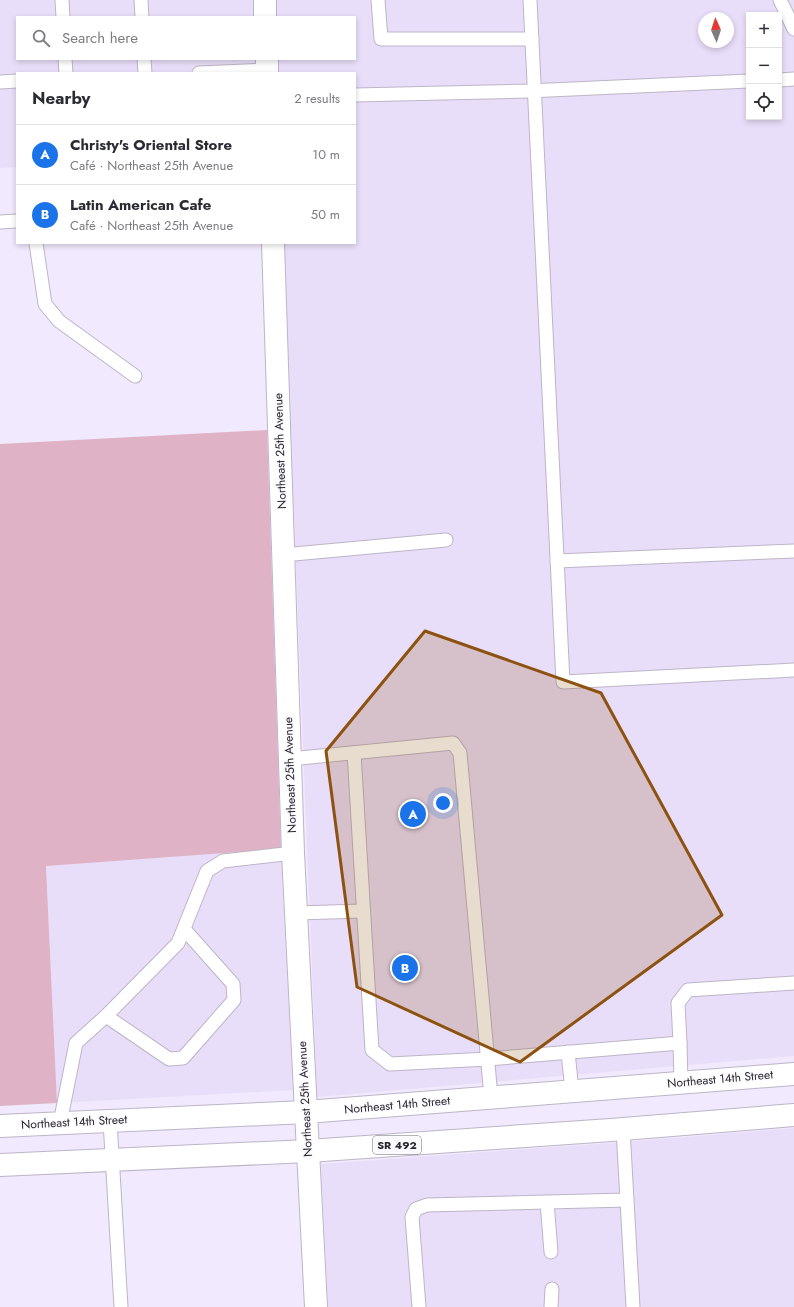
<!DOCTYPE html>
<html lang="en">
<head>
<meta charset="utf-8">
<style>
	:root { --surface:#fff; --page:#f2f2f3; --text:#2b2b33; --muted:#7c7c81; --line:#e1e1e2; --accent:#1a73e8 }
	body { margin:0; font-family:Jost,sans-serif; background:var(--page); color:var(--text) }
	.controls { position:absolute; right:12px; top:12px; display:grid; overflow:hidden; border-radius:0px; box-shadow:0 2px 6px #0003 }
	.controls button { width:36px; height:36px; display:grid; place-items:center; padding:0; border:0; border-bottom:1px solid var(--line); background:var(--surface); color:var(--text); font:20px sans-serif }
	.compass { position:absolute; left:698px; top:12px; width:36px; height:36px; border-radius:50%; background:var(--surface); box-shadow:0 2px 6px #0003; rotate:357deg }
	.you { position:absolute; left:443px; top:803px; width:14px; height:14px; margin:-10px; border:3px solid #fff; border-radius:50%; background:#1a73e8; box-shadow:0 0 0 6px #1a73e833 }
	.badge { display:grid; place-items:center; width:26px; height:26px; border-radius:50%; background:var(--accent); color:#fff; font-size:13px; font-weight:700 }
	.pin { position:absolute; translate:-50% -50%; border:2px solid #fff; box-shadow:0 1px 4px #0006 }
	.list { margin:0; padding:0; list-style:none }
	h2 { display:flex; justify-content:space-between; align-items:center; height:52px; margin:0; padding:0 16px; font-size:17px }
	h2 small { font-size:13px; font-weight:400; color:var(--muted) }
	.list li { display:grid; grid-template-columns:26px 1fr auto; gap:12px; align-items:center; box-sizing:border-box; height:60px; padding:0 16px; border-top:1px solid var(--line) }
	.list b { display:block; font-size:15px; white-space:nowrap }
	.list p { margin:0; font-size:13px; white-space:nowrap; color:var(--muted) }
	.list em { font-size:13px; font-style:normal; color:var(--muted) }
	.icon { flex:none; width:22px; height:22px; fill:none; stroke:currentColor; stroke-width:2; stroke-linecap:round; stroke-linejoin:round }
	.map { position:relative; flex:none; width:794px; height:1307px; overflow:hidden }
	.search { position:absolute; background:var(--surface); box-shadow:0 2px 6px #0003; left:16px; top:16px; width:340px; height:44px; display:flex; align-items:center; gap:10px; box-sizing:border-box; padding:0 14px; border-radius:0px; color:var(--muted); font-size:15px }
	.panel { position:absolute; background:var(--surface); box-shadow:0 2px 6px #0003; left:16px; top:72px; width:340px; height:172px; border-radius:0px }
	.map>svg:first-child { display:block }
	.built { fill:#e9def9; fill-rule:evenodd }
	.green { fill:#e0b2c6 }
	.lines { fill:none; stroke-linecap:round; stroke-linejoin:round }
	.service-casing { stroke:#bcb5c7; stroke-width:15 }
	.tertiary-casing { stroke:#bcb5c7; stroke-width:24 }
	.secondary-casing { stroke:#bcb5c7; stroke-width:24 }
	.primary-casing { stroke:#bcb5c7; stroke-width:24 }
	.service { stroke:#fff; stroke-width:13 }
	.tertiary { stroke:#fff; stroke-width:22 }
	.secondary { stroke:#fff; stroke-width:22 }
	.primary { stroke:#fff; stroke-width:22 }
	.marked { fill:#8e5210; fill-opacity:0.2; stroke:#8e5210; stroke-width:3; stroke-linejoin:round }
	.labels { text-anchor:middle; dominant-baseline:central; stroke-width:3; stroke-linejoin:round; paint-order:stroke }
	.shield { fill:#fbfafe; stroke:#68666c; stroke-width:1 }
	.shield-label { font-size:11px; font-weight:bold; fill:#29262d }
	.street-label { font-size:12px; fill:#29262d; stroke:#fbfafe }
</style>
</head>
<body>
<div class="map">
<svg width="794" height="1307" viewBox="0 0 794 1307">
	<rect width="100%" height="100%" fill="#f1e9fd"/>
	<g class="built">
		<polygon points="0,0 253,0 253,17 17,17 17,59 255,59 255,73 17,73 17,167 0,168"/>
		<path d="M273,0H794V1056L317,1097L283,243H355V73H276L275,59H355V17H274ZM749,15H779V117H749ZM704,18H728V42H704Z"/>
		<polygon points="281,849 293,1090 57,1103 46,865"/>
		<polygon points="794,1128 794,1307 328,1307 321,1164 612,1143"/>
	</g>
	<polygon class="green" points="267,430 281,849 46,866 57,1103 0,1106 0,444"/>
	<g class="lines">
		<defs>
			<g id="service">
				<polyline points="62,0 63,17"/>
				<polyline points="141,0 142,17"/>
				<polyline points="378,0 381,39 532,39"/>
				<polyline points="530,0 563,682 794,670"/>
				<polyline points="780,0 794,29"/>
				<polyline points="65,59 66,73"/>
				<polyline points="144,59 145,73"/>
				<polyline points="199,73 267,70"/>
				<polyline points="779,80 794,79"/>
				<polyline points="0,82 17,81"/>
				<polyline points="355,95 528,91 749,81"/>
				<polyline points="0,222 17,221"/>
				<polyline points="36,243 45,304 59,321 135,376"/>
				<polyline points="283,555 446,540"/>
				<polyline points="557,561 794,551"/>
				<polyline points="354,753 372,1050 390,1064 488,1059 680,1043 681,1083"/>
				<polyline points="290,759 453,743 460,753 491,1097"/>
				<polyline points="296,913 363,911"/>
				<polyline points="106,1016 169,1059 183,1058 234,1000 233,984 184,929"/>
				<polyline points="680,1043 678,1003 688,990 794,983"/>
				<polyline points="568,1052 572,1091"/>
				<polyline points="110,1121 121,1307"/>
				<polyline points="60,1123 76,1043 106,1016 178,943 207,871 223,861 293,853"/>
				<polyline points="623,1129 633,1307"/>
				<polyline points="547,1202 551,1252"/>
				<polyline points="419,1307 412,1217 416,1209 427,1205 627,1200"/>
				<polyline points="551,1307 552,1289"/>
			</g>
			<g id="tertiary">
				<polyline points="265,0 265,17"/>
				<polyline points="267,59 267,73"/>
				<polyline points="273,243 293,853 306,1112"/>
			</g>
			<polyline id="secondary" points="306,1112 316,1307"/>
			<g id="primary">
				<polyline points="0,1126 306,1112 794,1074"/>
				<polyline points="0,1165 308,1151 611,1130 794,1115"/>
			</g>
		</defs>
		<use href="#service" class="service-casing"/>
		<use href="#tertiary" class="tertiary-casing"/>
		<use href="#secondary" class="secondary-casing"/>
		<use href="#primary" class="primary-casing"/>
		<use href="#service" class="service"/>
		<use href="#tertiary" class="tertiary"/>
		<use href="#secondary" class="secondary"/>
		<use href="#primary" class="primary"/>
	</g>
	<path class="marked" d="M425,631L601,693L722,915L520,1062L357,987L326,751Z"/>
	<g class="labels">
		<rect class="shield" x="373" y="1136" width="48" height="18" rx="3"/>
		<g class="shield-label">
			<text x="397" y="1145">SR 492</text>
		</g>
		<g class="street-label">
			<text transform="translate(280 451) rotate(-92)">Northeast 25th Avenue</text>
			<text transform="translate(290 775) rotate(-92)">Northeast 25th Avenue</text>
			<text transform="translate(720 1079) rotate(-5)">Northeast 14th Street</text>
			<text transform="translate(305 1099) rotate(-93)">Northeast 25th Avenue</text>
			<text transform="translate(397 1105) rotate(-5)">Northeast 14th Street</text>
			<text transform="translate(74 1122) rotate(-3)">Northeast 14th Street</text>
		</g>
	</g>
</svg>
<div class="controls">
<button>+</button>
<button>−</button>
<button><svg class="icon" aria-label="locate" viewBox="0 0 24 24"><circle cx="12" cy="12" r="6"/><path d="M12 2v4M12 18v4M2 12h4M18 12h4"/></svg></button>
</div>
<svg class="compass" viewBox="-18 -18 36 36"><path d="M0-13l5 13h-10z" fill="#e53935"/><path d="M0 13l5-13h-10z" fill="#7c7c81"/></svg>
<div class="you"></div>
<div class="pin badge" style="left:413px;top:814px">A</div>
<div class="pin badge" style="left:405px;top:968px">B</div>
<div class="search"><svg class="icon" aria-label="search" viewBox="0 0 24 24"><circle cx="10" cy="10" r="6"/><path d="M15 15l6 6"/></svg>Search here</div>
<section class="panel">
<h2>Nearby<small>2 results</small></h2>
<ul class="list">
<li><span class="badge">A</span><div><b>Christy's Oriental Store</b><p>Café · Northeast 25th Avenue</p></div><em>10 m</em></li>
<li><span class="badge">B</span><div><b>Latin American Cafe</b><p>Café · Northeast 25th Avenue</p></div><em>50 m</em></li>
</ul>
</section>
</div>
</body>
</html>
